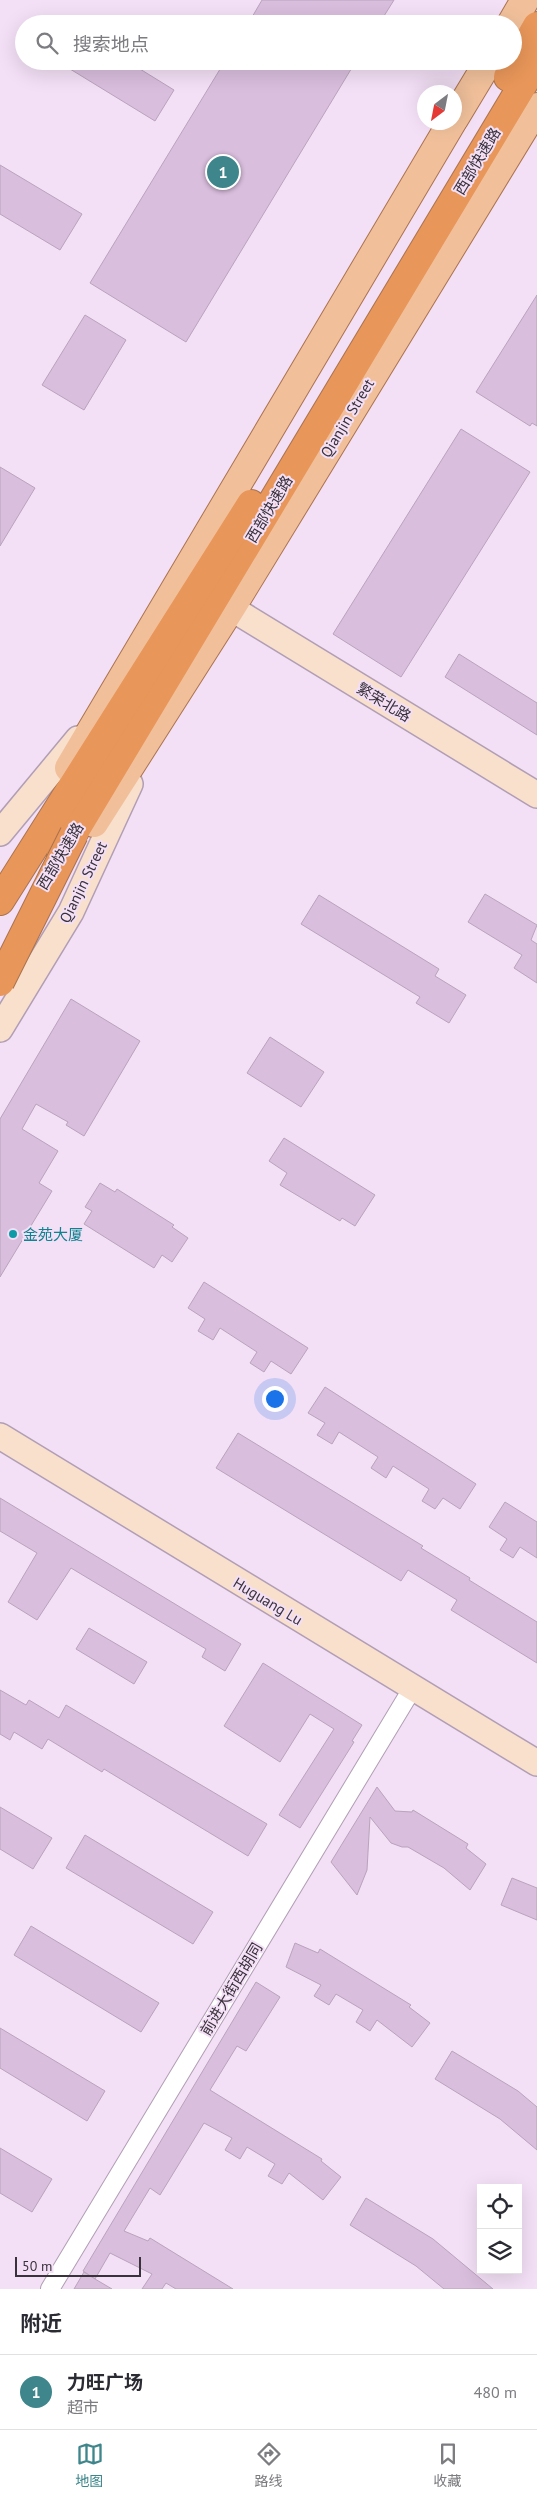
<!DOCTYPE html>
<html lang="zh">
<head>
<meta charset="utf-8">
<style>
	:root { --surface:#fff; --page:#f7f7f7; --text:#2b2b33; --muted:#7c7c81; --line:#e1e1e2; --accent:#3e868b }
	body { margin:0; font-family:"PT Sans","Noto Sans SC",sans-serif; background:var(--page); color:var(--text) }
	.controls { position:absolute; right:15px; bottom:15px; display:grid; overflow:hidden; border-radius:0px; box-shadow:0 5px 20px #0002 }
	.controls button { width:45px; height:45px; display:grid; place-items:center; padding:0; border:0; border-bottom:1px solid var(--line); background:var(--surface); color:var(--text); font:25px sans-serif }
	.compass { position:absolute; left:417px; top:85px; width:45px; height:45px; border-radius:50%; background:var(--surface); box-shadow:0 5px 20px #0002; rotate:212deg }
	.scale { position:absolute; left:15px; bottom:12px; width:126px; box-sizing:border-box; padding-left:5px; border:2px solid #3a323b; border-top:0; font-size:14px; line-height:18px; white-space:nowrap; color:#3a323b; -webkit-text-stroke:4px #f3dff6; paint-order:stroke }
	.you { position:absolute; left:274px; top:1398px; width:18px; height:18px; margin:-12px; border:4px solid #fff; border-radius:50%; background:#1a73e8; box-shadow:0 0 0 8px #1a73e833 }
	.badge { display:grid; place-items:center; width:32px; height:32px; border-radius:50%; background:var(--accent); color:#fff; font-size:16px; font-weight:700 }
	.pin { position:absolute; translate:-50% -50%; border:2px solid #fff; box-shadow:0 1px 5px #0006 }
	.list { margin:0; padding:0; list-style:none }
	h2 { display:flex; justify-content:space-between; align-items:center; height:65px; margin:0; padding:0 20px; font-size:21px }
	h2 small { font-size:16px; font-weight:400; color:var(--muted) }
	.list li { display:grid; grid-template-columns:32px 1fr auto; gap:15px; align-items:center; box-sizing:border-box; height:75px; padding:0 20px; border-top:1px solid var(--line) }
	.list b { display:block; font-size:19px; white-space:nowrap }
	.list p { margin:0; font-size:16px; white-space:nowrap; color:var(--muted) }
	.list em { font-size:16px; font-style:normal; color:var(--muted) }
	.icon { flex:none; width:28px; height:28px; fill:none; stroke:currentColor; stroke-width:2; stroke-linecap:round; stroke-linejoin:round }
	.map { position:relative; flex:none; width:537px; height:2289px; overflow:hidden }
	.search { position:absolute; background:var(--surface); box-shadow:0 5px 20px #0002; left:15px; right:15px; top:15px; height:55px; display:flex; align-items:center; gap:12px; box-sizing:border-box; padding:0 18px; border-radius:28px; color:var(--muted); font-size:19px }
	.sheet { height:140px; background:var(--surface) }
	nav { display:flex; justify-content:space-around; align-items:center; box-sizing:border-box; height:70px; border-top:1px solid var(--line); background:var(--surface); font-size:14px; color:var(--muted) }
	nav a { display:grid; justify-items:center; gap:2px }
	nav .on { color:var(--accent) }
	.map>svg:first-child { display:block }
	.building { fill:#d9bedd; stroke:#b8a4bb }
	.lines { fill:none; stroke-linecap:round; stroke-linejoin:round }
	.street-casing { stroke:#b19eb4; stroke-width:20 }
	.secondary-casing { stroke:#b19eb4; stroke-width:28 }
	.primary-casing { stroke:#ab734e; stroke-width:30 }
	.highway-casing { stroke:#ab734e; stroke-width:30 }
	.street { stroke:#fff; stroke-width:18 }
	.secondary { stroke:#f8e0cd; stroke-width:25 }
	.primary { stroke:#f1c09b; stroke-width:28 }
	.highway { stroke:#e89659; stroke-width:28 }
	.highway-bridge-casing { stroke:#ab734e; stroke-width:30; stroke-linecap:butt }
	.highway-bridge { stroke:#e89659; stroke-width:28 }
	.culture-dot { fill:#0f9aa8; stroke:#f3dff6; stroke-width:2 }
	.labels { text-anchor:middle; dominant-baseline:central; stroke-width:4; stroke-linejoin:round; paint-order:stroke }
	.street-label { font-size:15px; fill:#3a323b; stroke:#f3dff6 }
	.culture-label { font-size:15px; fill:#0d838f; stroke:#f3dff6; text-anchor:start }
</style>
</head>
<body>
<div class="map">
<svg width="537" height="2289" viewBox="0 0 537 2289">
	<rect width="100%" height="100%" fill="#f3dff6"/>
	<g class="building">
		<polygon points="262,0 394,0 379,24 248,24"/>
		<polygon points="57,61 127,61 174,90 155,121"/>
		<polygon points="225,61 356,61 186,342 90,283"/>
		<polygon points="0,165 82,214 60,250 0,214"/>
		<polygon points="537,295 537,426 532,423 530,426 476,392"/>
		<polygon points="85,315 126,340 84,410 42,385"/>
		<polygon points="461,429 530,472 401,677 333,634"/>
		<polygon points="0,467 35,488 0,546"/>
		<polygon points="459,654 537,703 537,735 445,677"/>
		<polygon points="485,894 537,925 531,940 537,944 537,983 514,968 522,955 468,922"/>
		<polygon points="319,895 439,969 435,976 466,995 449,1023 416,1003 420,997 301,924"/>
		<polygon points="71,999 140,1041 84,1136 66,1125 68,1122 36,1104 22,1129 58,1151 39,1183 52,1191 0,1277 0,1119"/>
		<polygon points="270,1037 324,1072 301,1107 247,1073"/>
		<polygon points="284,1138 375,1195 355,1226 342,1218 340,1221 280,1185 287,1173 269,1161"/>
		<polygon points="100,1183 115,1192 117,1189 174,1225 172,1227 188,1238 172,1262 162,1255 154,1268 84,1224 92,1211 85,1207"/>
		<polygon points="204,1282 308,1348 291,1374 271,1361 264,1372 250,1363 257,1352 220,1328 213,1340 198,1331 205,1319 188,1308"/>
		<polygon points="325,1387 476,1484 460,1509 443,1498 435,1509 422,1501 429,1489 393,1466 386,1478 371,1468 378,1457 339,1432 332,1444 317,1435 325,1423 308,1413"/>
		<polygon points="238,1433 423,1546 421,1548 470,1578 469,1580 537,1622 537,1663 451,1610 457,1600 408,1570 401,1581 216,1468"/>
		<polygon points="0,1498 241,1644 225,1671 202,1657 206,1649 71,1568 37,1620 8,1602 37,1553 0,1531"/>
		<polygon points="505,1502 537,1522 537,1558 520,1547 513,1558 500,1550 507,1539 489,1527"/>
		<polygon points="89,1628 147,1662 134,1684 76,1649"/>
		<polygon points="263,1663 362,1725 352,1741 354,1742 300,1828 279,1815 334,1729 310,1714 280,1762 224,1726"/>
		<polygon points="0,1690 26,1705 29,1700 59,1718 66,1705 267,1824 248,1856 104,1769 102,1772 48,1739 42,1749 14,1732 10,1740 0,1734"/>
		<polygon points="377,1787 395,1811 412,1812 413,1810 468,1844 466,1848 486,1864 470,1890 444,1868 408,1847 402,1847 391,1843 370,1817 367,1870 357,1895 331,1862"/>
		<polygon points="0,1807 52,1838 33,1869 0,1849"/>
		<polygon points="85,1835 213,1912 193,1944 66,1868"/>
		<polygon points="512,1878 537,1888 537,1920 501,1905"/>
		<polygon points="31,1926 159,2003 141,2032 14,1955"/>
		<polygon points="295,1943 318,1953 320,1949 411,2005 409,2007 430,2023 412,2047 377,2020 370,2031 356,2022 363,2010 336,1994 329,2005 314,1996 321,1985 286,1967"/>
		<polygon points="256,1982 280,1997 246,2051 237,2046 210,2090 322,2159 321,2161 341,2177 323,2200 289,2173 282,2184 268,2176 275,2164 247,2147 240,2159 225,2150 232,2138 204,2123 160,2195 150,2188 124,2231 148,2241 150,2238 233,2289 176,2289 166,2283 162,2289 142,2289 152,2274 110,2253 95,2279 83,2271"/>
		<polygon points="0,2028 105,2091 87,2121 0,2068"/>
		<polygon points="452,2051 518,2091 537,2107 537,2150 500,2119 435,2079"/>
		<polygon points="0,2148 52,2179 32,2212 0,2193"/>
		<polygon points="366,2198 433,2239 493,2289 444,2289 416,2266 350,2225"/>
		<polygon points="84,2272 95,2279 112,2289 74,2289"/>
	</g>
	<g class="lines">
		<defs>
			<polyline id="street" points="50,2289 412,1689"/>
			<g id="secondary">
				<polyline points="231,608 537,795"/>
				<polyline points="0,833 78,739"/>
				<polyline points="0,1029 71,912 130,784"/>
				<polyline points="0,1436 537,1763"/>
			</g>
			<g id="primary">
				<polyline points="511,24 525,0"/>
				<polyline points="454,119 489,61"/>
				<polyline points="69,768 452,122"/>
				<polyline points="94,823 231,608 537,107"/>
			</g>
			<g id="highway">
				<polyline points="508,77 537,26"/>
				<polyline points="61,854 537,61"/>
				<polyline points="0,901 251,504"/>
			</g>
		</defs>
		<use href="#street" class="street-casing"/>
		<use href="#secondary" class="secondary-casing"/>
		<use href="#primary" class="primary-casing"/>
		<use href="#highway" class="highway-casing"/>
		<use href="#street" class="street"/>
		<use href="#secondary" class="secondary"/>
		<use href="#primary" class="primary"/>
		<use href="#highway" class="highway"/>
		<defs>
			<polyline id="highway-bridge" points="0,982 74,834"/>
		</defs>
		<use href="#highway-bridge" class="highway-bridge-casing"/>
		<use href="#highway-bridge" class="highway-bridge"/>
	</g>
	<circle class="culture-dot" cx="13" cy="1234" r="5"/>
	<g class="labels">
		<g class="street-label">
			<text transform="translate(477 161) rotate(-59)">西部快速路</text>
			<text transform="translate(347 418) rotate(-59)">Qianjin Street</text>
			<text transform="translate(269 509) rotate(-59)">西部快速路</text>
			<text transform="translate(384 702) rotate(31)">繁荣北路</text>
			<text transform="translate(60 856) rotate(-59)">西部快速路</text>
			<text transform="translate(83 882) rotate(-64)">Qianjin Street</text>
			<text transform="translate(268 1601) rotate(31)">Huguang Lu</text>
			<text transform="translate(231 1989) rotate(-59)">前进大街西胡同</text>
		</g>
		<g class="culture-label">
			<text x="23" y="1234">金苑大厦</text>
		</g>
	</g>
</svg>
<div class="controls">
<button><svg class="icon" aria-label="locate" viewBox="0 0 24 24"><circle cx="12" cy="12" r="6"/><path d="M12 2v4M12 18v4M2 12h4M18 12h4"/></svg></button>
<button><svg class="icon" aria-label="layers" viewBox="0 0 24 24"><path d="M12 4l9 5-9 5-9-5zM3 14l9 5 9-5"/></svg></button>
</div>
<svg class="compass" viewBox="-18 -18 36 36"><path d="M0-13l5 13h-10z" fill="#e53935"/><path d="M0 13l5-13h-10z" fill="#7c7c81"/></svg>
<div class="scale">50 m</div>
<div class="you"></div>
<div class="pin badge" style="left:223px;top:172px">1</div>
<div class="search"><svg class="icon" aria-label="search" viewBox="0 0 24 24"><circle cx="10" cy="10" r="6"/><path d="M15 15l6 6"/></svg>搜索地点</div>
</div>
<section class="sheet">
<h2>附近<small></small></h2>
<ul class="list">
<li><span class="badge">1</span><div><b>力旺广场</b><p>超市</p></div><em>480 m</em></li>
</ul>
</section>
<nav>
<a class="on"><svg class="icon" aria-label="map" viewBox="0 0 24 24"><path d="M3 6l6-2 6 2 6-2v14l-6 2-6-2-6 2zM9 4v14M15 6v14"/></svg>地图</a>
<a><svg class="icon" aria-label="directions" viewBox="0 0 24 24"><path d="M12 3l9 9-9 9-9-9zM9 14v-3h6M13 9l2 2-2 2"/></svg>路线</a>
<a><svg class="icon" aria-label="saved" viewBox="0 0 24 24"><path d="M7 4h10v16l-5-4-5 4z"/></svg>收藏</a>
</nav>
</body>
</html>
